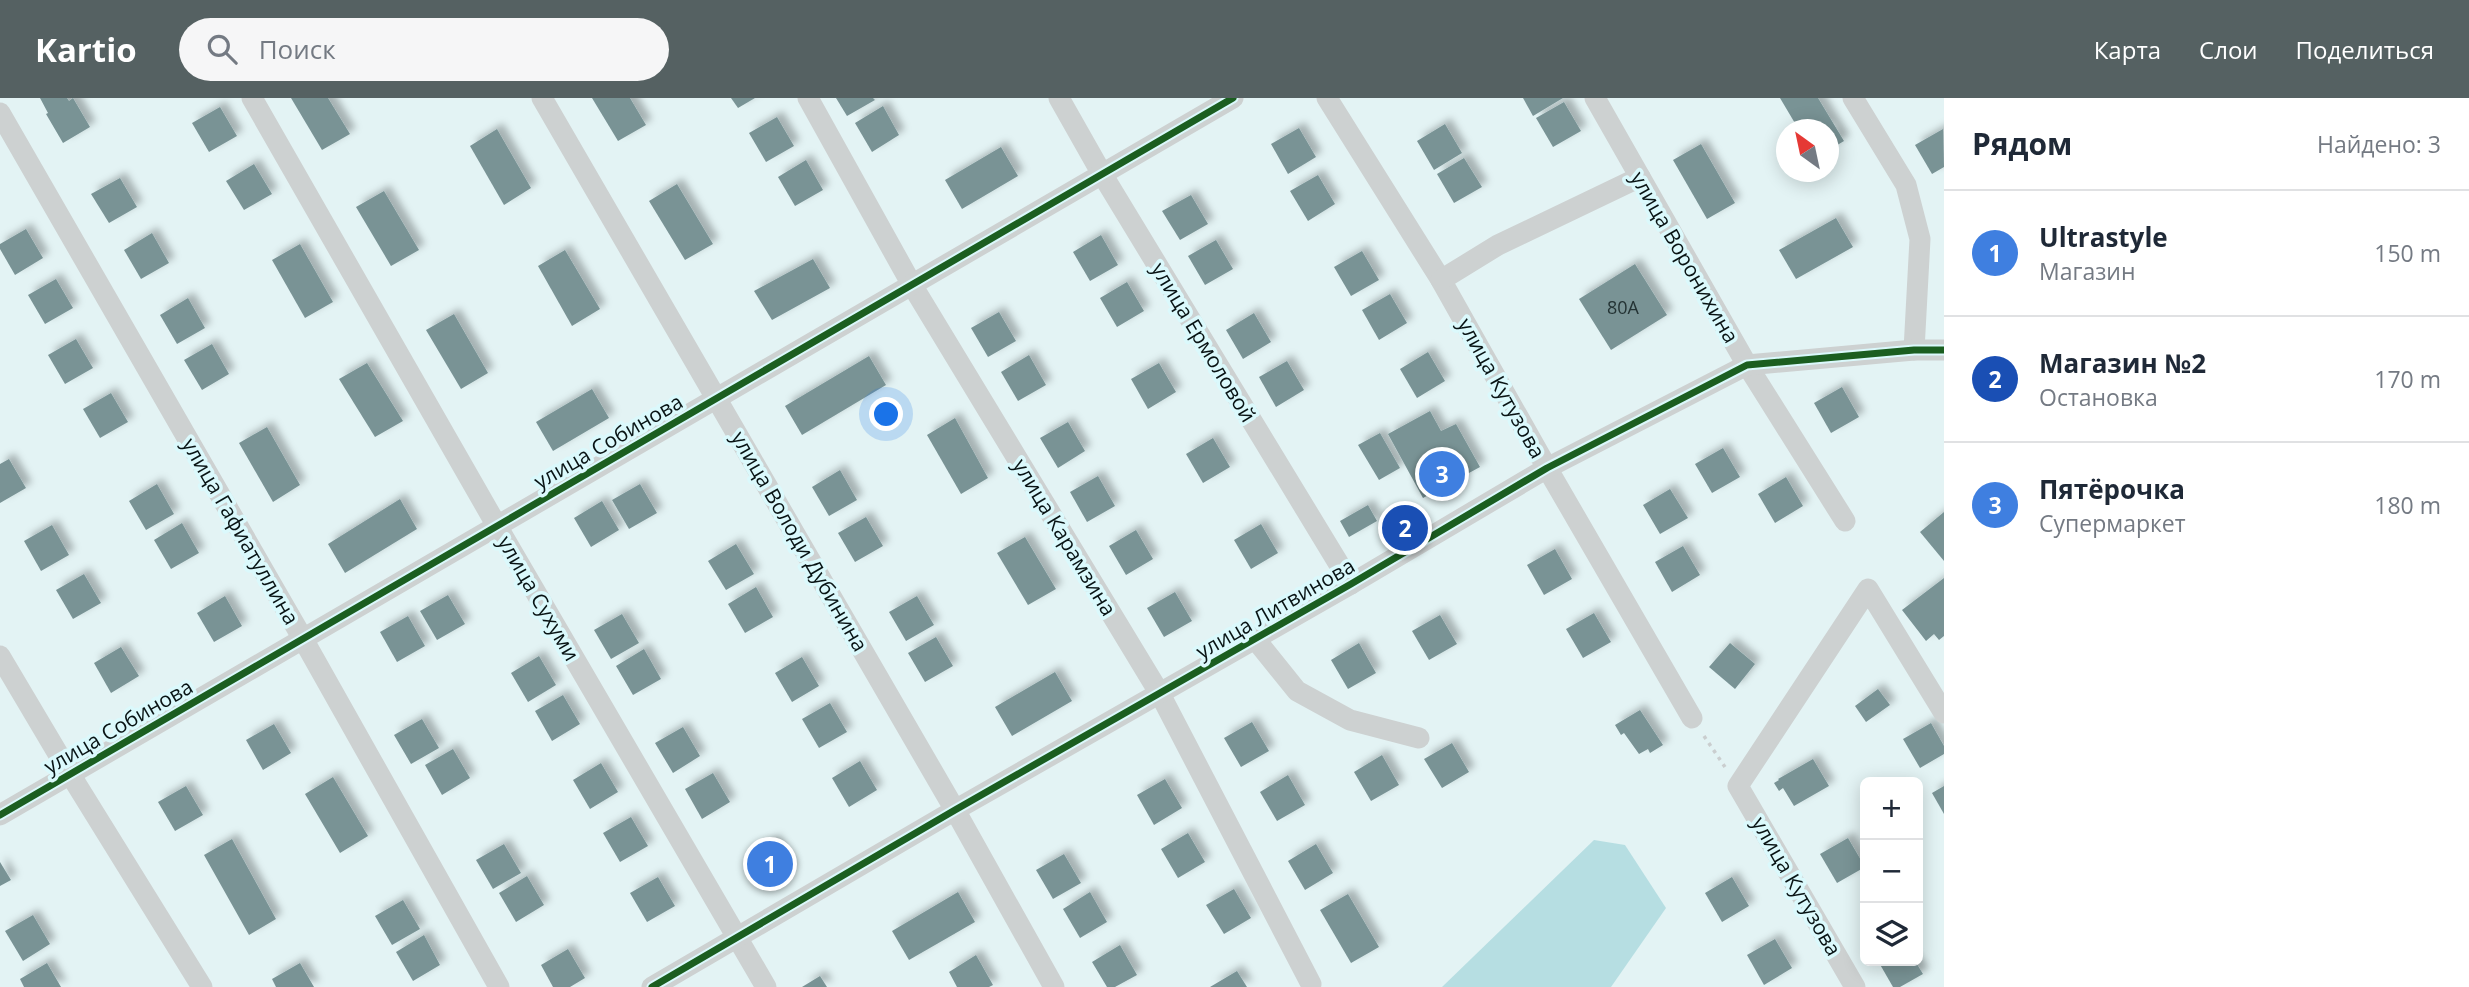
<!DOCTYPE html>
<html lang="ru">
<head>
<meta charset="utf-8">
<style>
	:root { --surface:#fff; --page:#f6f6f7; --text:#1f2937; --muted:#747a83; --line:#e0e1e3; --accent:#556162 }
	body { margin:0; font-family:"Open Sans",sans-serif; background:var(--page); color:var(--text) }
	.controls { position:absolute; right:21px; bottom:21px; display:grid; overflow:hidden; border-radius:10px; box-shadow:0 4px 18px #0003 }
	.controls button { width:63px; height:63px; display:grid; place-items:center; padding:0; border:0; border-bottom:2px solid var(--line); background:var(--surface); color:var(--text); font:35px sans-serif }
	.compass { position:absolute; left:1776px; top:21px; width:63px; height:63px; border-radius:50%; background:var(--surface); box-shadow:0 4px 18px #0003; rotate:327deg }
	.you { position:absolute; left:887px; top:317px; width:24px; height:24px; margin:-18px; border:5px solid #fff; border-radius:50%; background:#1a73e8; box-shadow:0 0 0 10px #1a73e833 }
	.badge { display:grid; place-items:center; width:46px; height:46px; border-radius:50%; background:var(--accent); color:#fff; font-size:23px; font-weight:700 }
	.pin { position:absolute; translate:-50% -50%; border:4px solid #fff; box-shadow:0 2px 7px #0006 }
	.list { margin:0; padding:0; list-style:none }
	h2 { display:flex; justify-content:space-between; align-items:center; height:91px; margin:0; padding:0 28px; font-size:30px }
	h2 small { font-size:23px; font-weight:400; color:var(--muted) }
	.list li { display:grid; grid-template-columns:46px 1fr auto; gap:21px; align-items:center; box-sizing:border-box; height:126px; padding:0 28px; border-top:2px solid var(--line) }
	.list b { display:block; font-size:26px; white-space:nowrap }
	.list p { margin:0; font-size:23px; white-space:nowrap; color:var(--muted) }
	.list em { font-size:23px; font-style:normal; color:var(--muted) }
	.icon { flex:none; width:38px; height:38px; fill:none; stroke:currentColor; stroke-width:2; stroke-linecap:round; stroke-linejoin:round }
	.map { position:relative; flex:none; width:1944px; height:889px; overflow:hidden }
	header { display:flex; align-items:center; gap:42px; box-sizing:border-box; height:98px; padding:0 35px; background:var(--accent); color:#fff }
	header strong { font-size:33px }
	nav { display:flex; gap:38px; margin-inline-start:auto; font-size:24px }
	.search { width:490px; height:63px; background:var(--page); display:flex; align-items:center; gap:18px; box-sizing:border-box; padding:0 24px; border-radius:38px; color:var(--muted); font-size:26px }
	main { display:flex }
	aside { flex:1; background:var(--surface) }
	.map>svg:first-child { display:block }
	.green { fill:#b6dee2 }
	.building { fill:#799395; filter:url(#shadow) }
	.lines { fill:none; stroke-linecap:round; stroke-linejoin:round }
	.path { stroke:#cacecf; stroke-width:3.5; stroke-dasharray:3.5 5; stroke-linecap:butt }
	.minor { stroke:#cdd1d1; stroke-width:21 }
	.cycleway-casing { stroke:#dbf9fc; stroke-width:11 }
	.cycleway { stroke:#1b5e20; stroke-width:7 }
	.labels { text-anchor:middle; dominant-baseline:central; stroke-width:7; stroke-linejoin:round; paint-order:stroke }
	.number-label { font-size:18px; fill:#243334 }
	.street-label { font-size:21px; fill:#081314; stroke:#dbf9fc }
</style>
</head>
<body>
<header>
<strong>Kartio</strong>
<div class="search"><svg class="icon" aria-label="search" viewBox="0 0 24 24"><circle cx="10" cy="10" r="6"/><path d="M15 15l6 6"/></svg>Поиск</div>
<nav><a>Карта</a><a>Слои</a><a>Поделиться</a></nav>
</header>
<main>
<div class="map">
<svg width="1944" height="889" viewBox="0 0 1944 889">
	<defs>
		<filter id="shadow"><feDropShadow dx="6" dy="-6" stdDeviation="3.5" flood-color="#0004"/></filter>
	</defs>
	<rect width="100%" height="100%" fill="#e3f3f4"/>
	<polygon class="green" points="1594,742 1625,747 1666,810 1611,889 1442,889"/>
	<g class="building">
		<polygon points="40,0 67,0 69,3 73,0 90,29 63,45 46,16 48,15"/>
		<polygon points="291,0 328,0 350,36 322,52"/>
		<polygon points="592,0 630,0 646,27 618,43"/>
		<polygon points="731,0 755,0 738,10"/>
		<polygon points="836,0 873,0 875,2 847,18"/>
		<polygon points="1523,0 1563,0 1533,18"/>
		<polygon points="1780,0 1818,0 1844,43 1829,52 1829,32 1799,32"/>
		<polygon points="1564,4 1581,33 1553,49 1536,20"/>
		<polygon points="883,8 899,37 872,54 855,25"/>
		<polygon points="220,9 237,38 209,54 192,25"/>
		<polygon points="777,19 794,48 766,64 749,35"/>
		<polygon points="1445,26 1462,55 1434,72 1417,43"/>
		<polygon points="1299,30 1316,59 1288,76 1271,46"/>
		<polygon points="497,31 531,90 504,107 470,48"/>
		<polygon points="1943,31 1944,69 1932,76 1915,47"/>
		<polygon points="1701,46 1735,105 1707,121 1673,62"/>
		<polygon points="1001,49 1018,78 962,111 945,82"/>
		<polygon points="1464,60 1482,89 1454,105 1437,76"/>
		<polygon points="806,62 823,92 795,108 778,79"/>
		<polygon points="254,66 272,96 244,112 226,83"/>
		<polygon points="1318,77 1335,106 1308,123 1290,93"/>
		<polygon points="120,80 137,109 109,125 91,96"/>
		<polygon points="677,86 713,146 685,162 649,103"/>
		<polygon points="384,93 419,152 391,168 356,109"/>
		<polygon points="1191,97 1208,126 1180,142 1162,113"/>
		<polygon points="1836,120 1853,149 1796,181 1779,152"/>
		<polygon points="26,131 43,160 15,177 0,151 0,146"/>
		<polygon points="152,135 169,165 141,181 124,152"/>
		<polygon points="1101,137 1118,167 1090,183 1073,154"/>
		<polygon points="1216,142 1233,171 1205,187 1188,158"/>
		<polygon points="300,146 333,204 305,220 272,162"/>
		<polygon points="565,152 600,211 572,228 538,168"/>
		<polygon points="1362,153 1379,182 1351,198 1334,169"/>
		<polygon points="813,161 830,190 772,222 754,193"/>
		<polygon points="1635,166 1667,217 1611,252 1579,201"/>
		<polygon points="56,181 73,210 45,226 28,197"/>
		<polygon points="1127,184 1144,213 1117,229 1100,200"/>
		<polygon points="1390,196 1407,225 1379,242 1362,212"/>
		<polygon points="188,200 205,230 177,246 160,217"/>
		<polygon points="999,214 1016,243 988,259 971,230"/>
		<polygon points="1254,215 1271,244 1243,261 1226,232"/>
		<polygon points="454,216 488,275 461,291 426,232"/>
		<polygon points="76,241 93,270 65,286 48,257"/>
		<polygon points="212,246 229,276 202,292 184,262"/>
		<polygon points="1428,254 1445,283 1417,300 1400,271"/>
		<polygon points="1029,257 1046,287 1018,303 1001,274"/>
		<polygon points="869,258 886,287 802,337 785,308"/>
		<polygon points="1287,263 1304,292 1276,309 1259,279"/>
		<polygon points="367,265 403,323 375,339 339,281"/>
		<polygon points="1159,265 1176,294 1148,311 1131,281"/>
		<polygon points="1842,289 1859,319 1831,335 1814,305"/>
		<polygon points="592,291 609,320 553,353 536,324"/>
		<polygon points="111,295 128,324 100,340 83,311"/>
		<polygon points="1430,313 1441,333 1456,326 1480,369 1423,400 1388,336"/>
		<polygon points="955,320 988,380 961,396 927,337"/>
		<polygon points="1068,324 1085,353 1058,370 1040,340"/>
		<polygon points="267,329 300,387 273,404 239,345"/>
		<polygon points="1380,335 1400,370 1379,382 1358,347"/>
		<polygon points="1213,340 1230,369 1203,385 1186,356"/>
		<polygon points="1723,350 1740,379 1712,395 1695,366"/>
		<polygon points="9,361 26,390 0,405 0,366"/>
		<polygon points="840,372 857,402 829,418 812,389"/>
		<polygon points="1098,378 1115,408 1087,424 1070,394"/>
		<polygon points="1786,379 1803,408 1775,425 1758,396"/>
		<polygon points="157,386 174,416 146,432 129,403"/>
		<polygon points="640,386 657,415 629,431 612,402"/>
		<polygon points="1670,391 1688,420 1660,436 1643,407"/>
		<polygon points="400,401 417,431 345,475 328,446"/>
		<polygon points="602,403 619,432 591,449 574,420"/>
		<polygon points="1368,407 1377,423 1349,439 1340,423"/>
		<polygon points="1944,414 1944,463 1920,434"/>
		<polygon points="866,419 883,448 855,464 838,435"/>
		<polygon points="182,425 199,455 171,471 154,442"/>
		<polygon points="1261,426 1278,455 1251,471 1234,442"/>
		<polygon points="52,427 69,457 41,473 24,443"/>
		<polygon points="1136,432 1153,461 1126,477 1109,448"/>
		<polygon points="1025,439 1056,491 1028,507 997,455"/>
		<polygon points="736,446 754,476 726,492 708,463"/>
		<polygon points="1683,448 1700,477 1672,494 1655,464"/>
		<polygon points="1555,451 1572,481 1544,497 1527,467"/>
		<polygon points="84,476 101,505 73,521 56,492"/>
		<polygon points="1944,480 1944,538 1939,542 1934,536 1926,543 1902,512"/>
		<polygon points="756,489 773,519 745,535 728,506"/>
		<polygon points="1175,494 1192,523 1164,539 1147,510"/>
		<polygon points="448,497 465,526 437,542 420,513"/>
		<polygon points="225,498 242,528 214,544 197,515"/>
		<polygon points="917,498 934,527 906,543 889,514"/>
		<polygon points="1594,515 1611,544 1583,560 1566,531"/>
		<polygon points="622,516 639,545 611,561 594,532"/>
		<polygon points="1440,517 1457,546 1429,562 1412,533"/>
		<polygon points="408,518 425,548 397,564 380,534"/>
		<polygon points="936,539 953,568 925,584 908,555"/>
		<polygon points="1359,545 1376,575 1348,591 1331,562"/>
		<polygon points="1730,545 1755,566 1735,591 1709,569"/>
		<polygon points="121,549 139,578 111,595 94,565"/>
		<polygon points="644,551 661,581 633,597 616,568"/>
		<polygon points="539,558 556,587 528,604 511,575"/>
		<polygon points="802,559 819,588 792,604 775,575"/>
		<polygon points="1055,574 1072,603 1012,638 995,609"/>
		<polygon points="1878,591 1890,607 1866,624 1855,608"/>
		<polygon points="563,597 580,626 552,643 535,613"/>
		<polygon points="830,605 847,634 819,650 802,621"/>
		<polygon points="1640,612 1663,647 1650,655 1648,651 1639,656 1624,635 1621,637 1615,627"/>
		<polygon points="422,621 439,650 411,666 394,637"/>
		<polygon points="1252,624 1269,653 1241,669 1224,640"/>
		<polygon points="1931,625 1944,648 1944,656 1920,670 1903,641"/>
		<polygon points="274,626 291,655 263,672 246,642"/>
		<polygon points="683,629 700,658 673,675 655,645"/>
		<polygon points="1452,645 1469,674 1442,690 1424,661"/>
		<polygon points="453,651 470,680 442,697 425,667"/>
		<polygon points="1382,657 1399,687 1371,703 1354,674"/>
		<polygon points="1813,661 1829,688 1794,708 1783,690 1779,693 1774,685 1779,682 1778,681"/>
		<polygon points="860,663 877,692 849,709 832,680"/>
		<polygon points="601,665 618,694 590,711 573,682"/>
		<polygon points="713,675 730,704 702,721 685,691"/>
		<polygon points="1288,677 1305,707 1277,723 1260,694"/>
		<polygon points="333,679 368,738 340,755 305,696"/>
		<polygon points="1165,681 1182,710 1154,727 1137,697"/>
		<polygon points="186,688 203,717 175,733 158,704"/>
		<polygon points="1944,688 1944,716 1932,695"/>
		<polygon points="631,719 648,748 620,764 603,735"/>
		<polygon points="1188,735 1205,764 1178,780 1161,751"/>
		<polygon points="1848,740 1865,769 1837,785 1820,756"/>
		<polygon points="232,741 276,821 249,837 204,757"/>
		<polygon points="774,742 791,771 763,787 746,758"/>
		<polygon points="504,746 521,775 493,791 476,762"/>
		<polygon points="1316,746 1333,775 1305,792 1288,763"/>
		<polygon points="1064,756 1081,785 1053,801 1036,772"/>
		<polygon points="0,764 11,782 0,788"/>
		<polygon points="527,778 544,807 516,824 499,795"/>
		<polygon points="658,779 675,808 647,824 630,795"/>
		<polygon points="1732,779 1749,808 1722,824 1705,795"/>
		<polygon points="1234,791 1251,820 1224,836 1206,807"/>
		<polygon points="958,794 975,824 909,862 892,833"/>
		<polygon points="1090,794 1107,824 1080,840 1063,811"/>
		<polygon points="1348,796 1379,849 1351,865 1320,812"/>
		<polygon points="403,802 420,831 392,847 375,818"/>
		<polygon points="33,817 50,846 23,863 5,833"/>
		<polygon points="424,837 440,867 413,883 396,854"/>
		<polygon points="1775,841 1792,870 1764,887 1747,857"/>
		<polygon points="1120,847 1137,877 1115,889 1107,889 1092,864"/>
		<polygon points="568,851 585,880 570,889 553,889 541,867"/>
		<polygon points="976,857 993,887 989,889 957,889 949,874"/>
		<polygon points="1878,863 1915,863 1923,876 1900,889 1893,889"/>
		<polygon points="47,865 61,889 24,889 20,881"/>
		<polygon points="300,865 314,889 276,889 272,881"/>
		<polygon points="1237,873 1247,889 1210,889"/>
		<polygon points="820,878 827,889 802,889"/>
	</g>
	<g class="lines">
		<polyline class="path" points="1704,638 1725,669"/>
		<g class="minor">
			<polyline points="252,0 497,428 766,889"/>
			<polyline points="542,0 955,712 1054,889"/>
			<polyline points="808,0 912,187 1160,596 1311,886"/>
			<polyline points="1059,0 1102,76 1351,486"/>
			<polyline points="1327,0 1441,182 1547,370 1692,620"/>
			<polyline points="1595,0 1747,267 1845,423"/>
			<polyline points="1853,0 1906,87 1920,141 1914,252"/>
			<polyline points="0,15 303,541 499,889"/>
			<polyline points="1441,182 1498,147 1640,79"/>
			<polyline points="1255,541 1297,593 1350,622 1419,640"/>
			<polyline points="0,558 70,676 202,889"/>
			<polyline points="0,717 1233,0"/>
			<polyline points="652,889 955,712 1351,486 1547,370 1747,267 1914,252 1944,252"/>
			<polyline points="1855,889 1738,688 1868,491 1944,615"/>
		</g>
		<defs>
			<g id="cycleway">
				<polyline points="0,717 1233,0"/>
				<polyline points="652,889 955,712 1351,486 1547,370 1747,267 1914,252 1944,252"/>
			</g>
		</defs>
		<use href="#cycleway" class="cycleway-casing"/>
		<use href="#cycleway" class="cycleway"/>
	</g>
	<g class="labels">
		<g class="number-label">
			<text x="1623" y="209">80А</text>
		</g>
		<g class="street-label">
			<text transform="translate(1685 159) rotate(60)">улица Воронихина</text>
			<text transform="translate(1204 244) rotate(59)">улица Ермоловой</text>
			<text transform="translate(1502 290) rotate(61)">улица Кутузова</text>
			<text transform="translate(608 343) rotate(-30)">улица Собинова</text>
			<text transform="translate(241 433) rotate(60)">улица Гафиатуллина</text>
			<text transform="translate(1065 439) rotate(59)">улица Карамзина</text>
			<text transform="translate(800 443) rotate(60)">улица Володи Дубинина</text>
			<text transform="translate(539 500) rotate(60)">улица Сухуми</text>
			<text transform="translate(1275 510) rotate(-30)">улица Литвинова</text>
			<text transform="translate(118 628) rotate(-30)">улица Собинова</text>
			<text transform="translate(1797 788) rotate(60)">улица Кутузова</text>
		</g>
	</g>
</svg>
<div class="controls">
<button>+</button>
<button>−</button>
<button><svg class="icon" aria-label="layers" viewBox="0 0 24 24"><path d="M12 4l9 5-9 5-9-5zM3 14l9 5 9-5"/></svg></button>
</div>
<svg class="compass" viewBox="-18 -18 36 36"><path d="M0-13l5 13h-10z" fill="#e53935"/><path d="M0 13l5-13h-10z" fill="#747a83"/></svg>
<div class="you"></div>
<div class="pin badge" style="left:770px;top:766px;background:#3f7fe0">1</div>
<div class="pin badge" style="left:1405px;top:430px;background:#1a4fb4">2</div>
<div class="pin badge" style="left:1442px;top:376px;background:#3f7fe0">3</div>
</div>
<aside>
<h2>Рядом<small>Найдено: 3</small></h2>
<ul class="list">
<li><span class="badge" style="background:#3f7fe0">1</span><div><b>Ultrastyle</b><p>Магазин</p></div><em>150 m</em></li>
<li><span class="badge" style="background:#1a4fb4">2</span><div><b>Магазин №2</b><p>Остановка</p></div><em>170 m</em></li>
<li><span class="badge" style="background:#3f7fe0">3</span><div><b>Пятёрочка</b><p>Супермаркет</p></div><em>180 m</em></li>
</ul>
</aside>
</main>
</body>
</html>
